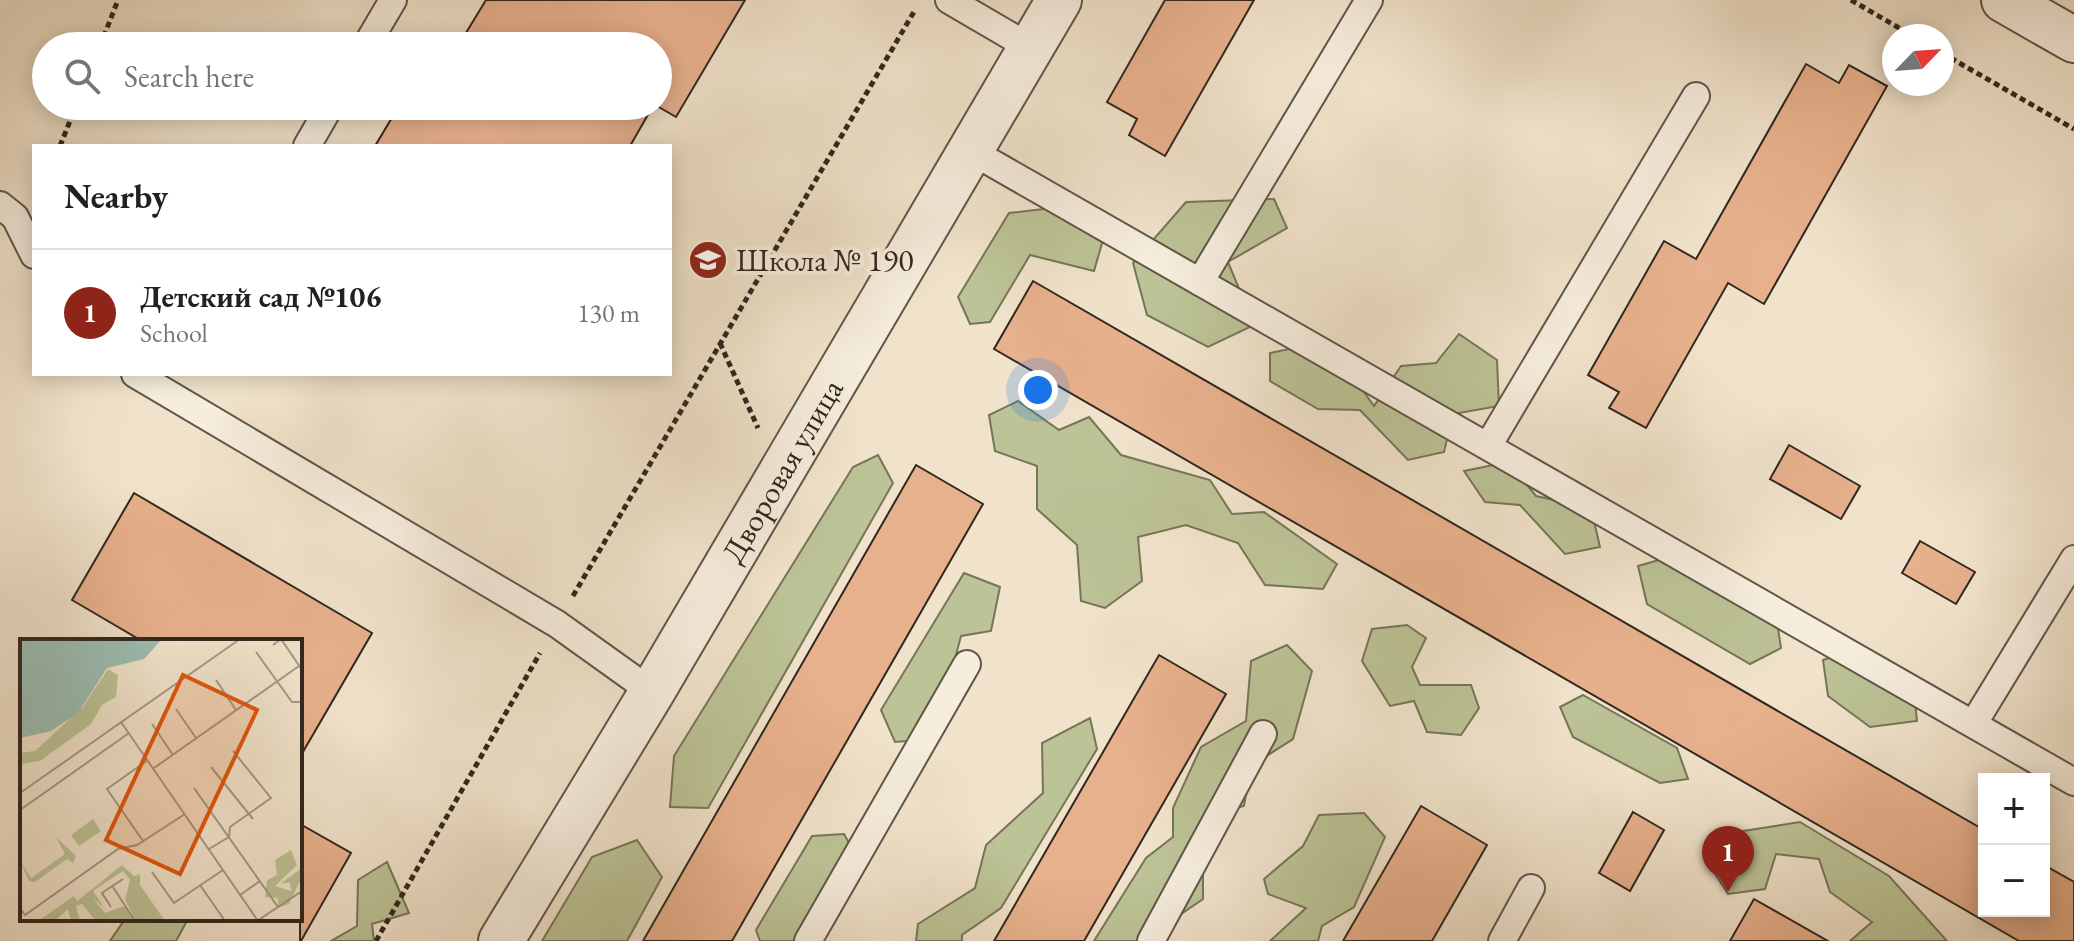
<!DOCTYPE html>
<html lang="en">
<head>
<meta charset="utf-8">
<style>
	:root { --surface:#fff; --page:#f6f6f6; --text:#202124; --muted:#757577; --line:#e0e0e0; --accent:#8f2418 }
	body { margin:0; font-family:"EB Garamond",serif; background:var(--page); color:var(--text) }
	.controls { position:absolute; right:24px; bottom:24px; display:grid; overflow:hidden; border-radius:0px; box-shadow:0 4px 20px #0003 }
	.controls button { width:72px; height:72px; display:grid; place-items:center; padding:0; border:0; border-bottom:2px solid var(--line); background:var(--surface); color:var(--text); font:40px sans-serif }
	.compass { position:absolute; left:1882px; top:24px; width:72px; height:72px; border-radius:50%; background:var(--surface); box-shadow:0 4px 20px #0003; rotate:65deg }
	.you { position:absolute; left:1038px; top:390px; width:28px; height:28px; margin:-20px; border:6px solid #fff; border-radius:50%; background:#1a73e8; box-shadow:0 0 0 12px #1a73e833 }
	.badge { display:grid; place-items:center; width:52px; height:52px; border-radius:50%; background:var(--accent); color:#fff; font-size:26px; font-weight:700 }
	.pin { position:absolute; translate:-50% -66px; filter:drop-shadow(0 2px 4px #0008) }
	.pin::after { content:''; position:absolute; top:42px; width:28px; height:24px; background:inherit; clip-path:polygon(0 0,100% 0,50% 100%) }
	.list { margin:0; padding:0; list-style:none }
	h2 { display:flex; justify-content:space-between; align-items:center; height:104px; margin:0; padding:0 32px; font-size:34px }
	h2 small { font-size:26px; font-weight:400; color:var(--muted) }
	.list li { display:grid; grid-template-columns:52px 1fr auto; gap:24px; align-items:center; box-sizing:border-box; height:128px; padding:0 32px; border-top:2px solid var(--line) }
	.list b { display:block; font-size:30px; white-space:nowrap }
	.list p { margin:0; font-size:26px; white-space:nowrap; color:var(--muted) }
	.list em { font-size:26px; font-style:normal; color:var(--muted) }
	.icon { flex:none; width:44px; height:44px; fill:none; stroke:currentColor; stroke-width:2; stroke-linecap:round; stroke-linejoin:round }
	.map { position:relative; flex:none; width:2074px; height:941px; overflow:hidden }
	.search { position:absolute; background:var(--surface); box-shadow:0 4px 20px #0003; left:32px; top:32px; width:640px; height:88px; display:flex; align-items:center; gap:20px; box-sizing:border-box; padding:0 28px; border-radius:44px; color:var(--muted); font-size:30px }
	.panel { position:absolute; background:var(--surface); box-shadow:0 4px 20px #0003; left:32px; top:144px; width:640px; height:232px; border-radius:0px }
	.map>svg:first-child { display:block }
	.green { fill:#bcc396; stroke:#76755a; stroke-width:2 }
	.building { fill:#e8b18d; stroke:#30271e; stroke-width:2 }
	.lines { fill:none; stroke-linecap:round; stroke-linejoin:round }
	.service-casing { stroke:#605649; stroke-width:30 }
	.minor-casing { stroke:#605649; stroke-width:48 }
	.path { stroke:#30271e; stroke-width:5; stroke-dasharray:6 4; stroke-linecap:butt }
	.service { stroke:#f6eddd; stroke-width:26 }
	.minor { stroke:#f6eddd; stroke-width:44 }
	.labels { text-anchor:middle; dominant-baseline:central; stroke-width:8; stroke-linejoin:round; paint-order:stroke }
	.poi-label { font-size:32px; fill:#30271e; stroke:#f6eddd; text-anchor:start }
	.street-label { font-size:32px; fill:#30271e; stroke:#f6eddd }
	.inset-road { fill:none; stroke:#a49886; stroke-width:2 }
	.view { fill:#df560d; fill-opacity:0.15; stroke:#df560d; stroke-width:4 }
	.inset-edge { fill:none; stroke:#30271e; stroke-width:4 }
</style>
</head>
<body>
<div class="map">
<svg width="2074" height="941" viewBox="0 0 2074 941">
	<rect width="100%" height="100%" fill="#f1e3cb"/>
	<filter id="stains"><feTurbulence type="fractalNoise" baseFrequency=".0025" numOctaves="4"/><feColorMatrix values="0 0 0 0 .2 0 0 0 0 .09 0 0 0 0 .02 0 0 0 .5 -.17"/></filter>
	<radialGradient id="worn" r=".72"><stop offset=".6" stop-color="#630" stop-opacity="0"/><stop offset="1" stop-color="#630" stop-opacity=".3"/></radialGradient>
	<g class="green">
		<polygon points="1274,199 1287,228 1228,262 1254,325 1208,347 1147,315 1133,263 1186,202"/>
		<polygon points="1052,208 1103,240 1094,271 1030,255 990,322 970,324 958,297 1009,213"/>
		<polygon points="1459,334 1497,360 1499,406 1453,414 1444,452 1408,460 1360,410 1318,409 1270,381 1270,353 1303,346 1353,377 1374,406 1401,366 1436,363"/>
		<polygon points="1018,401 1059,430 1089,417 1121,455 1210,480 1232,514 1264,512 1337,564 1323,589 1265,585 1238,543 1186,525 1138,537 1142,581 1105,608 1081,601 1077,545 1037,509 1037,466 995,451 989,415"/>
		<polygon points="878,455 893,483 708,808 670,807 674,756 853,467"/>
		<polygon points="1508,462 1536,496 1591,508 1600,547 1565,554 1520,505 1485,502 1464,471"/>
		<polygon points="1669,557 1776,616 1781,648 1750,664 1647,604 1638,566"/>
		<polygon points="964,573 1000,587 991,631 961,636 934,739 895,742 881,710"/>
		<polygon points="1407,625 1426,638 1412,667 1420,685 1471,685 1479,708 1461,735 1427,732 1414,701 1390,706 1362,661 1372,629"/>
		<polygon points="1287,645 1312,671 1293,739 1251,766 1244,806 1203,817 1203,899 1142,941 1094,941 1146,858 1173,837 1173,808 1201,747 1246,721 1251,661"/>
		<polygon points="1857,649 1913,681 1917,721 1870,727 1828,696 1823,660"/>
		<polygon points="1583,695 1677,748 1688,779 1660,783 1573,737 1560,707"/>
		<polygon points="1090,718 1097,749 1001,908 962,935 962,941 916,941 918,924 975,888 986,845 1043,793 1042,743"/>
		<polygon points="1364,813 1385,837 1354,907 1322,926 1318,941 1270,941 1306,908 1268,894 1264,879 1303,846 1319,815"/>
		<polygon points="1800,822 1889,876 1947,941 1850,941 1872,922 1830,892 1819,859 1776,854 1765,889 1728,894 1714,872 1737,832"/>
		<polygon points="844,834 860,863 814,941 760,941 756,930 812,836"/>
		<polygon points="637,840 662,877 627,941 542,941 592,857"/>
		<polygon points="387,862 409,913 372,924 374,941 331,941 357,926 358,880"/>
		<polygon points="125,919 188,919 176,941 110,941"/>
	</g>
	<g class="building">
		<polygon points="486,0 745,0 676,117 657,106 658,46 458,46"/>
		<polygon points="1165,0 1254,0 1165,156 1129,135 1137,119 1107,102"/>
		<polygon points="1806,64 1839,83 1849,65 1887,86 1764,304 1728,283 1646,428 1609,408 1619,392 1588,375 1664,241 1696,259"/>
		<polygon points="399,106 653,106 630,146 375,146"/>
		<polygon points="1033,281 1984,830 1984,911 2044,911 2044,865 2074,882 2074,941 2019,941 994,349"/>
		<polygon points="1789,445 1860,486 1841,519 1770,479"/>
		<polygon points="916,465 983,504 732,941 643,941"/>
		<polygon points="134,493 372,633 300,757 300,641 142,641 72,600"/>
		<polygon points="1920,541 1975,572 1956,604 1902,573"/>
		<polygon points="1159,655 1226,694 1084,941 994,941"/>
		<polygon points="1421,806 1487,845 1432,941 1343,941"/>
		<polygon points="1633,812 1664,830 1630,891 1599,873"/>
		<polygon points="300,824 351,853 301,941 300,941"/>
		<polygon points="1754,899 1828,941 1730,941"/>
	</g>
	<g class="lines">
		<defs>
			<g id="service">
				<polyline points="949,0 1031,48"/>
				<polyline points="366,46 393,0"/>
				<polyline points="307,146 330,106"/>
				<polyline points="971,151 2074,782"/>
				<polyline points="0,205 15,217 34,255"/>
				<polyline points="1200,282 1369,0"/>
				<polyline points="135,374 557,624 652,692"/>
				<polyline points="1488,446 1696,96"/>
				<polyline points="1974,723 2074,559"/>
				<polyline points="808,941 967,664"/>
				<polyline points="1151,941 1263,734"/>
				<polyline points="1502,941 1531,888"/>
			</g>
			<g id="minor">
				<polyline points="2004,0 2074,40"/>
				<path id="s1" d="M501,941L652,692L1059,0"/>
			</g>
		</defs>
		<use href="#service" class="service-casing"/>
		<use href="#minor" class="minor-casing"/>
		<g class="path">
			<polyline points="1851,0 1913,36"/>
			<polyline points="100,46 118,0"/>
			<polyline points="1942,53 2074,129"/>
			<polyline points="60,146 76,106"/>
			<polyline points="720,343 758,428"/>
			<polyline points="573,596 915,10"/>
			<polyline points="376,941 540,653"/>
		</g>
		<use href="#service" class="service"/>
		<use href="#minor" class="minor"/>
	</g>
	<defs>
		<symbol id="school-disc" viewBox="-11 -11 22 22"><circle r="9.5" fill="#8f2418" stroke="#f6eddd"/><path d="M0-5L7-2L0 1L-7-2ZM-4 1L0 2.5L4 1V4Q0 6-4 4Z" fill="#fff"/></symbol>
	</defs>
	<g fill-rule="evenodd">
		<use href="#school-disc" x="686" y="238" width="44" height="44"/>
	</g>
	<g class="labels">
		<g class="poi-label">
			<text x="736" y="260">Школа № 190</text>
		</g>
		<g class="street-label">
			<text stroke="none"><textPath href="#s1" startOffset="548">Дворовая улица</textPath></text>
		</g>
	</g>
	<g transform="translate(20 639)">
		<rect width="282" height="282" fill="#f1e3cb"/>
		<path d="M88,30L98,36L96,58L82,66L71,85L20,122L0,125V114L15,112L63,68ZM73,180L81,192L59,207L51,196ZM36,198L56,217L53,224L47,220L15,243L9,242L0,222L11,239L45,215ZM271,211L277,226L255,247L271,252L270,244H261L282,229V238L269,265L258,269V259L245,258L247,241L257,236L255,221ZM102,226L114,237L120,235V246L145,282H116L105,261L110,241L103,232L73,252L85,270L72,258L85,274L104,267L114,282H76L62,265L56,267L60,282H51L48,270L35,282H18L54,257L57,262Z" fill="#bcc396"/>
		<path d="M0,0H142L124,20L87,29L58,74L31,92L0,99Z" fill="#9bbeb4"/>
		<path class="inset-road" d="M253,6L261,0L282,31M236,13L272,63H282M196,41L216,71M156,70L176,99M101,83L238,282M132,85L153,116M191,128L233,180M134,129L279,27M174,149L258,268M0,154L220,0M0,171L109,94M123,202L87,150L128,121M189,210L209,198L210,188L251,159L213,112M132,233L154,264L203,231M180,246L205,282M93,248L115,282M220,256L240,242M91,268L82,254L103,240M0,269L5,276L98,210L117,206L165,175M237,282L282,252"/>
		<path class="view" d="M163,36L237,71L160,235L86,201Z"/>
		<rect width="282" height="282" class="inset-edge"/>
	</g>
	<rect width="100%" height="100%" filter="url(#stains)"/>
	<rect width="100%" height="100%" fill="url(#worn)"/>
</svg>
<div class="controls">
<button>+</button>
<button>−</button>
</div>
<svg class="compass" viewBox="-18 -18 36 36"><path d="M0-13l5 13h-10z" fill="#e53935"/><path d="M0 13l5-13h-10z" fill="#757577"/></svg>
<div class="you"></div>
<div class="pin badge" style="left:1728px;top:892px">1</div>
<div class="search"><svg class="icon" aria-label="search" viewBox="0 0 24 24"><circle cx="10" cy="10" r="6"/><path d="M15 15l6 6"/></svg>Search here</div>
<section class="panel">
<h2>Nearby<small></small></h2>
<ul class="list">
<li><span class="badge">1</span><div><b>Детский сад №106</b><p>School</p></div><em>130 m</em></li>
</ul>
</section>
</div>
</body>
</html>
